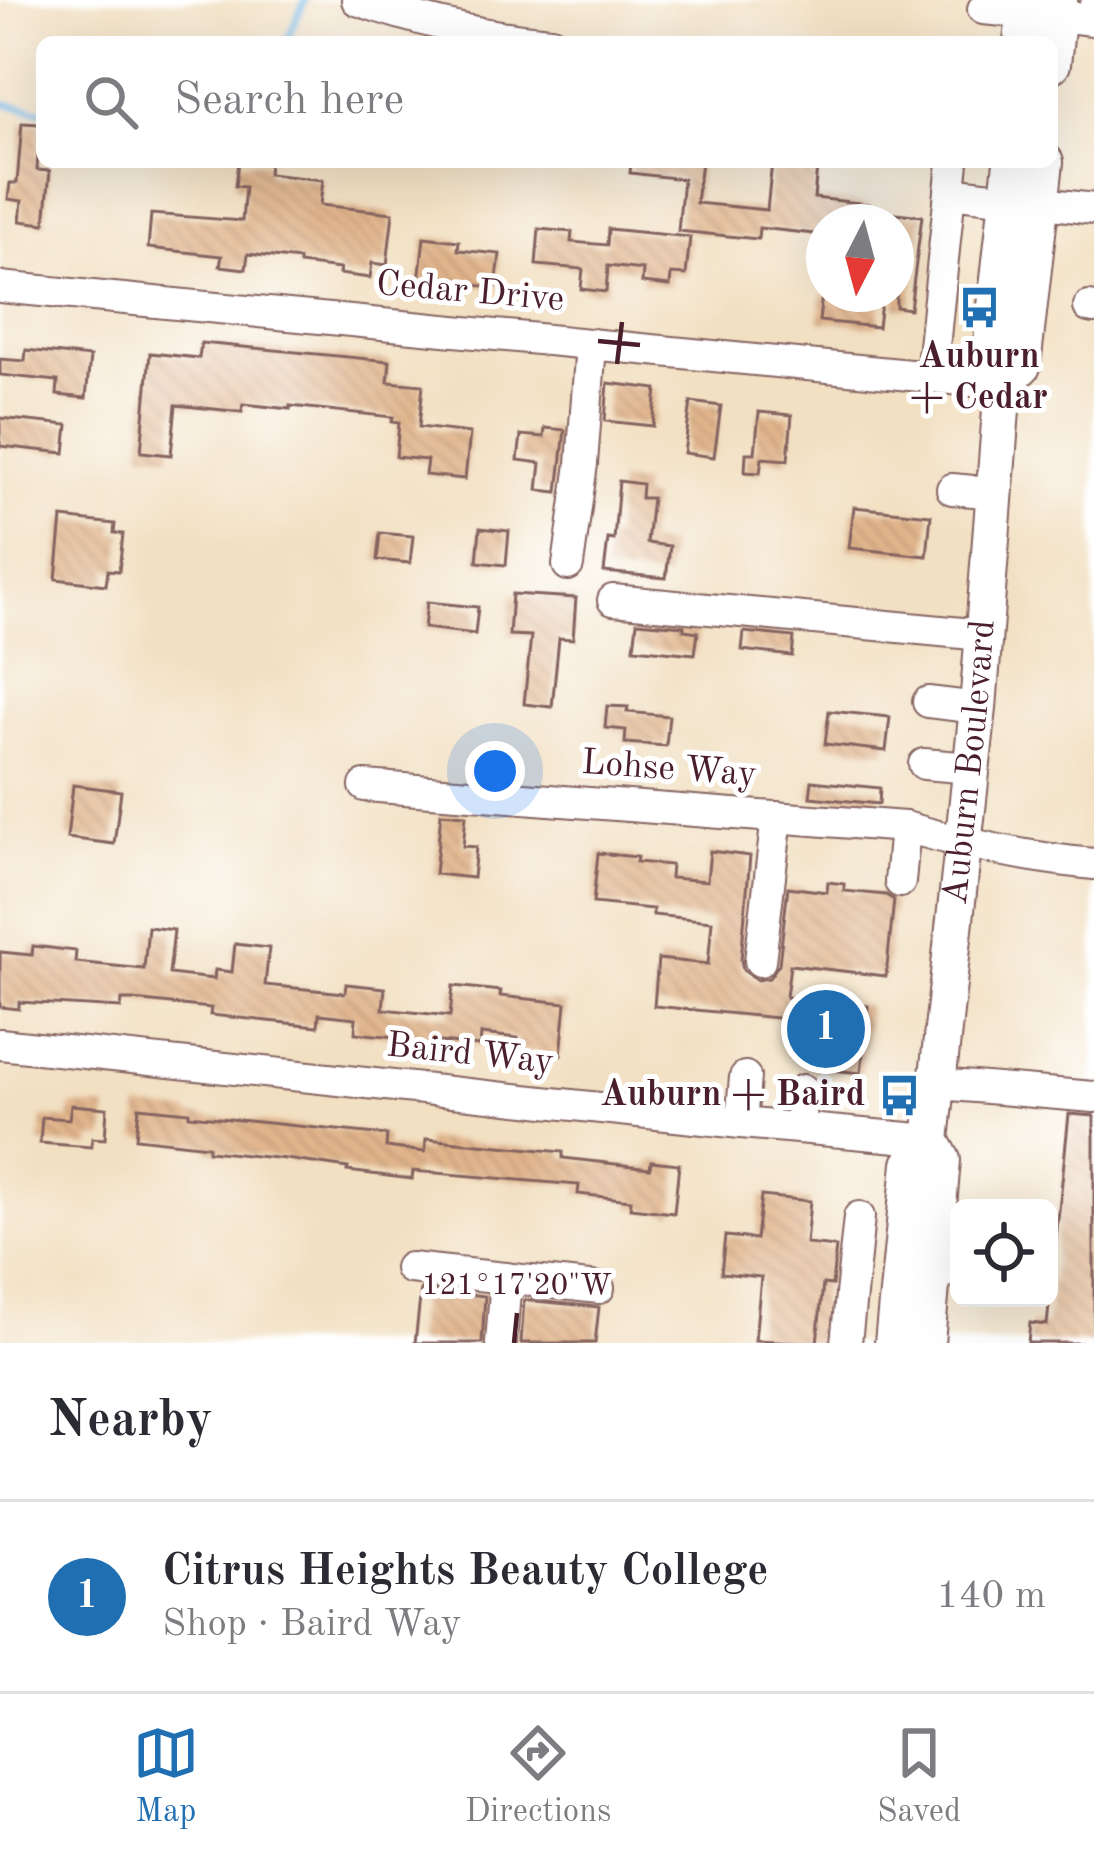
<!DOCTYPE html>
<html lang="en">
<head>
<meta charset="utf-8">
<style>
	:root { --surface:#fff; --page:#f2f2f3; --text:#2b2b33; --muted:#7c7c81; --line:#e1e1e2; --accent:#1f6fb2 }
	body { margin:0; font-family:"Old Standard TT",serif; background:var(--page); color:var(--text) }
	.controls { position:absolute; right:36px; bottom:36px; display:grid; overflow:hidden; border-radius:18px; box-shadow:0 12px 48px #0002 }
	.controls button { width:108px; height:108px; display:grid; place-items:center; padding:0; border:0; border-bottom:3px solid var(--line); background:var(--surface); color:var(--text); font:60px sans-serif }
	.compass { position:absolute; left:806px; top:204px; width:108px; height:108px; border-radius:50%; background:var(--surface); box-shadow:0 12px 48px #0002; rotate:186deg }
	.you { position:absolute; left:495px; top:771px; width:42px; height:42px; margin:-30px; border:9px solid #fff; border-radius:50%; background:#1a73e8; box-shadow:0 0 0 18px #1a73e833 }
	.badge { display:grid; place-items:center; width:78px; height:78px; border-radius:50%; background:var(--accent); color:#fff; font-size:39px; font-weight:700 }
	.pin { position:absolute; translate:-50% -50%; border:6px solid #fff; box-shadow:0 3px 12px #0006 }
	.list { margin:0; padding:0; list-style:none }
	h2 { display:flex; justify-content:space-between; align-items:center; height:156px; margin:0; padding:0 48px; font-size:51px }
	h2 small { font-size:39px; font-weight:400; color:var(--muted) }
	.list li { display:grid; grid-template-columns:78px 1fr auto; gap:36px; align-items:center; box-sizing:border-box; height:192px; padding:0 48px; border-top:3px solid var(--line) }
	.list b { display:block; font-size:45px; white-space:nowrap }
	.list p { margin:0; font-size:39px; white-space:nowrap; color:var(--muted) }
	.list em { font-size:39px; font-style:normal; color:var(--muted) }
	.icon { flex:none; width:66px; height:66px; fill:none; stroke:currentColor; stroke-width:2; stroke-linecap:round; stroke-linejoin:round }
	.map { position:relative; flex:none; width:1094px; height:1343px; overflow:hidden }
	.search { position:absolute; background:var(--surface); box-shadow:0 12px 48px #0002; left:36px; right:36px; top:36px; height:132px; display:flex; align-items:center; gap:30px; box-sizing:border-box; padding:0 42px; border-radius:18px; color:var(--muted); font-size:45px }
	.sheet { height:348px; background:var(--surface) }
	nav { display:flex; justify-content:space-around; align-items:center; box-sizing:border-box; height:168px; border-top:3px solid var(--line); background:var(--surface); font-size:33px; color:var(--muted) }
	nav a { display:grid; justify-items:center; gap:6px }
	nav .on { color:var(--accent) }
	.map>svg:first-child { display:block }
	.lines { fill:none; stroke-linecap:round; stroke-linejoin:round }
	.stream { stroke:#71bae9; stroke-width:6 }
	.building { fill:url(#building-back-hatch) }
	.minor-casing { stroke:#856360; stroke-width:34 }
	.major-casing { stroke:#856360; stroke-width:40 }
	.minor { stroke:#fff; stroke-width:30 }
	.major { stroke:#fff; stroke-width:36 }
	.ticks { fill:none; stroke:#4a1f2b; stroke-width:4.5 }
	.labels { text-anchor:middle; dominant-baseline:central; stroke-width:10; stroke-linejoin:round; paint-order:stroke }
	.street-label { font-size:36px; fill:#4a1f2b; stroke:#fff }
	.poi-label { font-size:36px; font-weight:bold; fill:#4a1f2b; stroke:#fff }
	.ticks-label { font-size:30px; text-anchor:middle; fill:#4a1f2b; stroke:#fff; stroke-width:10; stroke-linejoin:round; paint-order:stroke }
</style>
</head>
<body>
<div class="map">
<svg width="1094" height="1343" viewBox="0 0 1094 1343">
	<defs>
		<pattern id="building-back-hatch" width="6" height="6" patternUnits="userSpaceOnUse" patternTransform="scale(3)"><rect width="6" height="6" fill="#e1b58c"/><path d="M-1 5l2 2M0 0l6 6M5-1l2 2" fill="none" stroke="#c39b79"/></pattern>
	</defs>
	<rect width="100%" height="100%" fill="#fff"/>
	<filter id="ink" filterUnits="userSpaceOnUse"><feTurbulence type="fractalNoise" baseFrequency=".00833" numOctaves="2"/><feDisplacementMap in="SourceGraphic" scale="24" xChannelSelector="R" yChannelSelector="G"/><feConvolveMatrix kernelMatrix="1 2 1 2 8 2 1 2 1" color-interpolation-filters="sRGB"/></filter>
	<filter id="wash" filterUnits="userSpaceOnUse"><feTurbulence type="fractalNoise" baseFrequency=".004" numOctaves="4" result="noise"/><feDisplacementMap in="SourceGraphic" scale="48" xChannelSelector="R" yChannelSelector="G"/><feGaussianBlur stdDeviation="2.7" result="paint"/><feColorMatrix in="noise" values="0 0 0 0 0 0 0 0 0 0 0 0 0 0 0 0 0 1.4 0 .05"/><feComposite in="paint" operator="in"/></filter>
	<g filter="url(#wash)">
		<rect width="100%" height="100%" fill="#f2e0c2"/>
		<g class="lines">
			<g class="stream">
				<polyline points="286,42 305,0"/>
				<polyline points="0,103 42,111"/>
			</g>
		</g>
		<g id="blocks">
			<g class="building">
				<polygon points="22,123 40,124 37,170 50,171 45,224 20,221 22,201 8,199 10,183 17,183"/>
				<polygon points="238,162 269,162 268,174 323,180 320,205 393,213 387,265 372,263 370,278 339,274 340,269 299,264 299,260 248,254 246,269 220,266 222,256 148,248 151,214 242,221 245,187 235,186"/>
				<polygon points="631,162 701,162 696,203 767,210 772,162 817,167 814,198 869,204 867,222 824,222 824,235 759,228 758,239 678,231 683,179 630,173"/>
				<polygon points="896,213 922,216 910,309 896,307"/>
				<polygon points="539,229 572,232 571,242 607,245 608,229 690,237 686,275 671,274 670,286 642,283 643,270 608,266 606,292 581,289 583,269 536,265"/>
				<polygon points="424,237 459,241 458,250 500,254 496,287 419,281"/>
				<polygon points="822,294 882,294 878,327 819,321"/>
				<polygon points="201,343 390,361 388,382 423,385 419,427 470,433 465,479 425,475 427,460 396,457 399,423 392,422 393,417 290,406 290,409 243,404 242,412 176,405 171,455 141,452 150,353 199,358"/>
				<polygon points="26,350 90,357 86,398 57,395 58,381 0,375 0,359 25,361"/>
				<polygon points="608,383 657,389 653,426 605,421"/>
				<polygon points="691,402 721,406 714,457 684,453"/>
				<polygon points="759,412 792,415 788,460 762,458 760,473 745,472 746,453 755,453"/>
				<polygon points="0,418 68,425 65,453 0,446"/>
				<polygon points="545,428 565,430 558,492 538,490 541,463 518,460 521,435 544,437"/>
				<polygon points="619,481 642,484 641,498 652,498 647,543 670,546 666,578 604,572 608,539 614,540"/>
				<polygon points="854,507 931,515 927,556 849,548"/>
				<polygon points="62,518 115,524 114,533 123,534 119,571 108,570 106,585 56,579"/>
				<polygon points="480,528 509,531 506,565 477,562"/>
				<polygon points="380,533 413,536 410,563 377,560"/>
				<polygon points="512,594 576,598 573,639 559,638 552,707 524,704 531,636 509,635"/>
				<polygon points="427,602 478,607 475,634 424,628"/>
				<polygon points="637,622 684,626 684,630 698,632 695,654 634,648"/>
				<polygon points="744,632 794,637 792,656 742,650"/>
				<polygon points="607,706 628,707 627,712 669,716 666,746 625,743 626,730 605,728"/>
				<polygon points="829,711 890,717 886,751 825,744"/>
				<polygon points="812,781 880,788 879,804 810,797"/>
				<polygon points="73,785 121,791 114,844 67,838"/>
				<polygon points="441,813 466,815 463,846 476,847 473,878 435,874"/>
				<polygon points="710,851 750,856 741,960 743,970 757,980 769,978 779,964 788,887 827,892 828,882 844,884 844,891 886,895 894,900 886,976 790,965 786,997 868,1006 861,1073 805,1067 809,1021 654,1006 658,959 708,964 712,921 653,915 653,909 593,903 598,853 637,857 636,862 671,865 670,878 707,881"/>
				<polygon points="148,927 174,930 169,974 214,979 215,970 232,972 235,944 269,948 265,985 345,993 346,984 385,988 383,1009 450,1016 453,986 501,991 500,996 566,1003 561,1055 517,1050 518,1038 481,1034 480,1046 429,1041 428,1047 396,1044 397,1037 355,1033 356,1018 319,1014 318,1026 210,1015 211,1008 133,1000 122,1000 121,1008 19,1002 19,1009 0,1007 0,952 32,955 33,946 76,951 75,962 144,969"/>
				<polygon points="71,1105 107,1108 105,1139 92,1138 91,1147 40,1143 42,1117 69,1119"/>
				<polygon points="139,1107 189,1112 189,1115 387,1135 386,1147 425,1152 426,1139 563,1152 563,1158 650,1168 651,1161 679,1164 674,1213 630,1208 631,1200 578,1194 579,1185 413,1171 412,1179 347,1171 348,1168 286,1159 208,1151 208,1146 136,1138"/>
				<polygon points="1069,1114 1094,1116 1094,1343 1028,1343 1030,1323 1047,1325"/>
				<polygon points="761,1196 810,1201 806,1244 836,1247 832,1285 823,1284 817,1343 755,1340 761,1277 721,1273 725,1236 756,1239"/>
				<polygon points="421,1289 485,1296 482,1343 415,1343"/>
				<polygon points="524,1300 599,1307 595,1343 521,1343"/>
			</g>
		</g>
	</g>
	<g filter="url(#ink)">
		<use href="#blocks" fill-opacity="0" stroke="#856360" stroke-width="3"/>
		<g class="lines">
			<defs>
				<g id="minor">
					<path d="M357,0C418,21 486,37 551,42"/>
					<polyline points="983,9 1025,13"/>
					<polyline points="1058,16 1093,20 1094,9"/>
					<polyline points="950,192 1094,209"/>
					<polyline points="0,287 1003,384"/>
					<polyline points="1089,307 1094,308"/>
					<polyline points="931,376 953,162"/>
					<polyline points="952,489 995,493"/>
					<polyline points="568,565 582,464 591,344"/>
					<polyline points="613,600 983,635"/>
					<polyline points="928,702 978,708"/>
					<polyline points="924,764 971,768"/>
					<path d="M365,786L905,827C968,845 1029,858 1094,864"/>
					<polyline points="900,882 905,827"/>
					<polyline points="760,961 777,817"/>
					<polyline points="0,1044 741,1123 931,1140"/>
					<polyline points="939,1084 1094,1097"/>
					<polyline points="741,1123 745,1077"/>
					<polyline points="800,1127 803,1090"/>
					<polyline points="410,1268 599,1288"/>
					<polyline points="933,1270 959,1272"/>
					<polyline points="501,1343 506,1278"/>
					<polyline points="846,1343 859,1217"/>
				</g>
				<g id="major">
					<polyline points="1022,42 1027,0"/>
					<polyline points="1052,64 1059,0"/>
					<polyline points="1003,384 1022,366 1045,162"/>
					<path id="s1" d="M893,1343L911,1164L931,1140L978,708L1003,384L990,360L1012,162"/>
					<polyline points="926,1343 942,1160 931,1140"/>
				</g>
			</defs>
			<use href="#minor" class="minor-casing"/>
			<use href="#major" class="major-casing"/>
			<use href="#minor" class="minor"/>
			<use href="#major" class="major"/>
		</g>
	</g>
	<path class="ticks" d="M598,341L640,345M617,364L622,322M514,1343L517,1313"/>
	<defs>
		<symbol id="bus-bare" viewBox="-9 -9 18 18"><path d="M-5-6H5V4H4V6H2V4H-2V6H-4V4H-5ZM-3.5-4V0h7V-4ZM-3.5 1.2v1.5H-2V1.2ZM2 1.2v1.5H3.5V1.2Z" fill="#1f6fb2" stroke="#fff" stroke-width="2.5" paint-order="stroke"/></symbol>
	</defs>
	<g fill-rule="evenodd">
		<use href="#bus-bare" x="950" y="278" width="59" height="59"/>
		<use href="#bus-bare" x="870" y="1066" width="59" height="59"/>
	</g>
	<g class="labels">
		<g class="street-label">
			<text transform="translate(470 293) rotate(5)">Cedar Drive</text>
			<text stroke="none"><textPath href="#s1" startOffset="591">Auburn Boulevard</textPath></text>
			<text transform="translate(669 770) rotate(4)">Lohse Way</text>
			<text transform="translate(470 1055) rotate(6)">Baird Way</text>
		</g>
		<g class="poi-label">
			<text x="979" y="358">Auburn<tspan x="979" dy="41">+ Cedar</tspan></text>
			<text x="865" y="1096" text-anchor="end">Auburn + Baird</text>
		</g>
	</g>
	<g class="ticks-label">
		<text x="517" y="1294">121°17'20"W</text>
	</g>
</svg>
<div class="controls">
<button><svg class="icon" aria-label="locate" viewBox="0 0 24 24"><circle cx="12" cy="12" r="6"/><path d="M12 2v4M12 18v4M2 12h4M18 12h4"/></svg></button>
</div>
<svg class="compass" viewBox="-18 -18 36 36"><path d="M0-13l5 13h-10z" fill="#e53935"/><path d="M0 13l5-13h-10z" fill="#7c7c81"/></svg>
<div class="you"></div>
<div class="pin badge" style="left:826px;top:1029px">1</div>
<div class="search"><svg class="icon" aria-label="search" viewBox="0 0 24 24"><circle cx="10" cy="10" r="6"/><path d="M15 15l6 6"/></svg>Search here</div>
</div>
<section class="sheet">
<h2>Nearby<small></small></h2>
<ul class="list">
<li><span class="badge">1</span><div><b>Citrus Heights Beauty College</b><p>Shop · Baird Way</p></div><em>140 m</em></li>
</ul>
</section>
<nav>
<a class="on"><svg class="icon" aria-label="map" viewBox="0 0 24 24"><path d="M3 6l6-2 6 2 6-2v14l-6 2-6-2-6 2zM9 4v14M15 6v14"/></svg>Map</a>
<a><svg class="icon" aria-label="directions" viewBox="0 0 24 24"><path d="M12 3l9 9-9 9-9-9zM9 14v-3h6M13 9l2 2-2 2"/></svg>Directions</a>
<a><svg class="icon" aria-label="saved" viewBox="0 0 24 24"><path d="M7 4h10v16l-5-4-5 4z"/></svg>Saved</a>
</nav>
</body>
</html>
